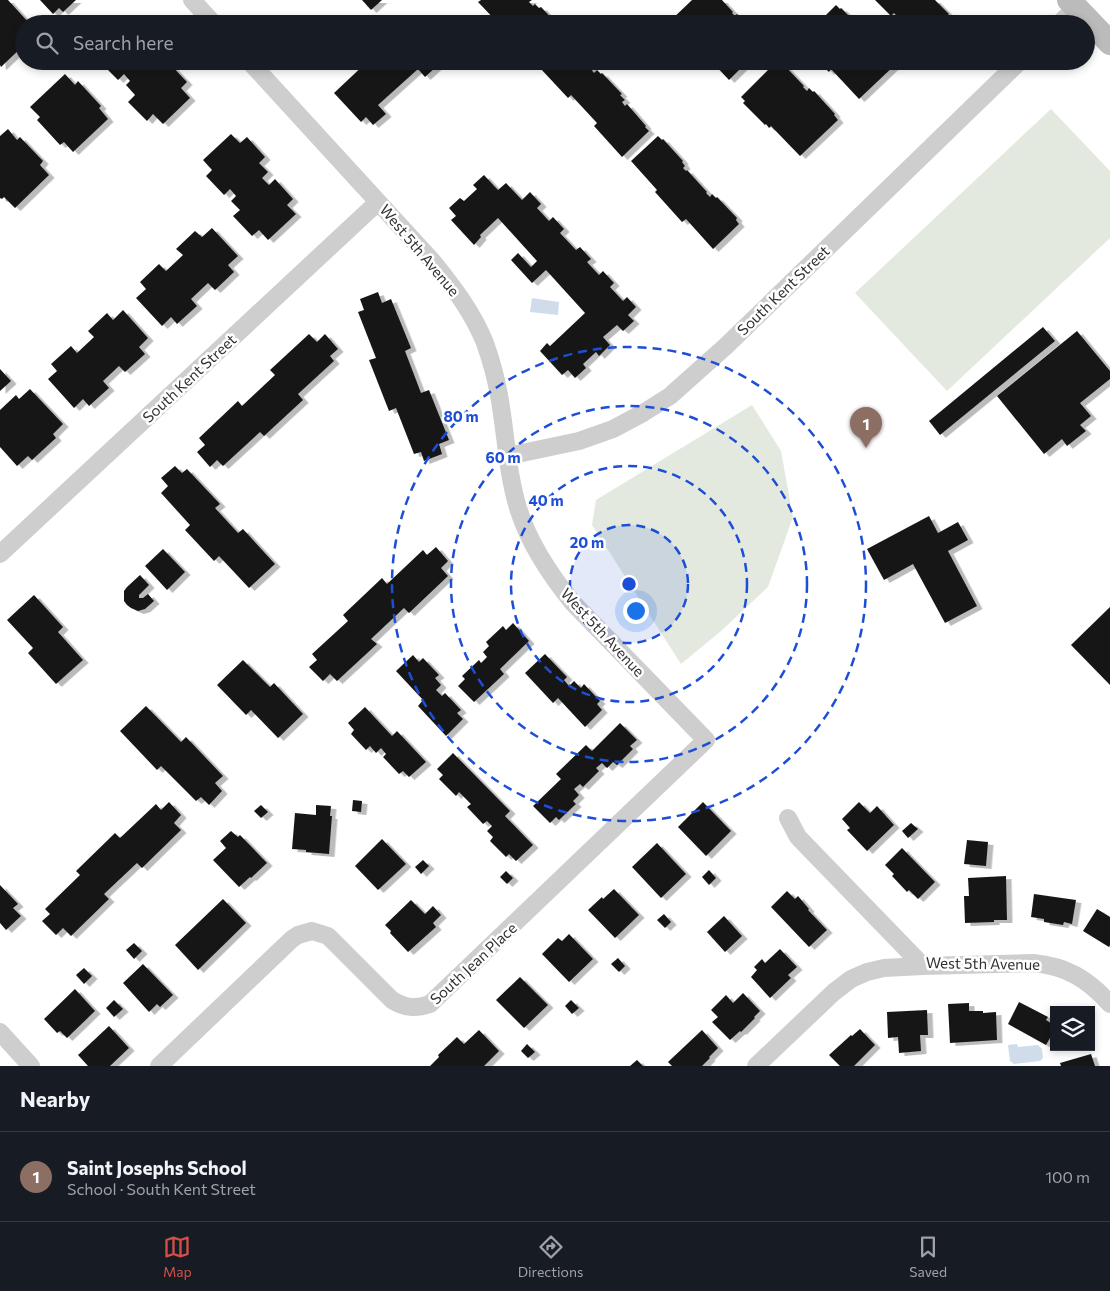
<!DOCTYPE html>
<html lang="en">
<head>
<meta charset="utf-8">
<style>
	:root { --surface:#171b24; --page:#242831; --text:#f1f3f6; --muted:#9ea1a6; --line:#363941; --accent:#d45048 }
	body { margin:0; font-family:Commissioner,sans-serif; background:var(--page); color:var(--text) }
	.controls { position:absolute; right:15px; bottom:15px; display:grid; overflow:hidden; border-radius:0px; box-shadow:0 2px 8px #0003 }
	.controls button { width:45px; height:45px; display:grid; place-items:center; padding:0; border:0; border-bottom:1px solid var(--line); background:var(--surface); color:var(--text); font:25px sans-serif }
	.you { position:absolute; left:635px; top:610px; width:18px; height:18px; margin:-12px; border:4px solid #fff; border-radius:50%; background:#1a73e8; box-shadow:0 0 0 8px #1a73e833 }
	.badge { display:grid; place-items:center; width:32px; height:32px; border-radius:50%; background:var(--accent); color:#fff; font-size:16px; font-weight:700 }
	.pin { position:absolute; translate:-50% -41px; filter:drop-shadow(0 1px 2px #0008) }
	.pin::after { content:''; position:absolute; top:26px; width:18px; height:15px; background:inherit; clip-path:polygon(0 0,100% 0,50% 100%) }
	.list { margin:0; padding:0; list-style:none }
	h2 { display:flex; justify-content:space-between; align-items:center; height:65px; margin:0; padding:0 20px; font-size:21px }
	h2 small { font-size:16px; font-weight:400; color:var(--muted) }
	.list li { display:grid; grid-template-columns:32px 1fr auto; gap:15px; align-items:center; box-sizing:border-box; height:90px; padding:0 20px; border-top:1px solid var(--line) }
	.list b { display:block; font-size:19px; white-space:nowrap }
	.list p { margin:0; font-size:16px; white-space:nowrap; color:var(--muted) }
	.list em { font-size:16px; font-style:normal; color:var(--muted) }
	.icon { flex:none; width:28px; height:28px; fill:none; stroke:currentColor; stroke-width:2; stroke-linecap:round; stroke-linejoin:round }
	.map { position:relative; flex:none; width:1110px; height:1066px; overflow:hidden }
	.search { position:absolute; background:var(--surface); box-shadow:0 2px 8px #0003; left:15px; right:15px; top:15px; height:55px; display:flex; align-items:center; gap:12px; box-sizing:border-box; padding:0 18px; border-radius:28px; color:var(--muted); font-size:19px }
	.sheet { height:155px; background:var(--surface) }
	nav { display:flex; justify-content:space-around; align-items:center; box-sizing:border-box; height:70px; border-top:1px solid var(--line); background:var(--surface); font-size:14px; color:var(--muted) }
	nav a { display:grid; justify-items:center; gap:2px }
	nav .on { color:var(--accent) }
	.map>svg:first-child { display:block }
	.green { fill:#e3e9de }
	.water { fill:#d0dcea }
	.building { fill:#181818; filter:url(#shadow) }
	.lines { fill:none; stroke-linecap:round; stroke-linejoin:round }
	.minor { stroke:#cecece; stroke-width:18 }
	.secondary { stroke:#bbb; stroke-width:24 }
	.ring { fill:none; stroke:#1d4ed8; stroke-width:2.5; stroke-dasharray:9 6 }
	.labels { text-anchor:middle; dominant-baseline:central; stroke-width:5; stroke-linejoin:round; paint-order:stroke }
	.street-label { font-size:15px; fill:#313131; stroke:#fff }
	.centre { fill:#1d4ed8; stroke:#fff; stroke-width:2.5 }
	.ring-label { font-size:15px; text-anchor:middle; font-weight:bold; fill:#1d4ed8; stroke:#fff; stroke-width:5; stroke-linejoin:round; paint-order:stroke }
</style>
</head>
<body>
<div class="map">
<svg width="1110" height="1066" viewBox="0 0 1110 1066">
	<defs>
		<filter id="shadow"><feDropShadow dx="5.5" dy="3" stdDeviation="0" flood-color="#0004"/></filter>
	</defs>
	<rect width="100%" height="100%" fill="#fff"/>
	<g class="green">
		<polygon points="1051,109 1110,171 1110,238 947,391 855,293"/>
		<polygon points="752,405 781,451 793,517 768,587 721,631 681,664 592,525 596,500"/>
	</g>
	<g class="water">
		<polygon points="532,298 559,302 558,315 530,312"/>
		<polygon points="1017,1044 1018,1047 1038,1045 1042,1049 1043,1058 1040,1061 1014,1064 1010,1061 1008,1045"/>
	</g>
	<g class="building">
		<polygon points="0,0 8,0 30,24 24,24 24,45 1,67 0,65"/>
		<polygon points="40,0 76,0 63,12 59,8 53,14"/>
		<polygon points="362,0 382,0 371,10"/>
		<polygon points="481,0 532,0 529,2 533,6 535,4 539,8 541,7 557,24 499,24 478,2"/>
		<polygon points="692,0 722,0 733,12 732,13 735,16 737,14 741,17 743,16 750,24 671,24 669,22"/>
		<polygon points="875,0 935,0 949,14 939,24 904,24 894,13 891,16"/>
		<polygon points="836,5 840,9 841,8 857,24 817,24"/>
		<polygon points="123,19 128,24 118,24"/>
		<polygon points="99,61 155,61 162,68 168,62 187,82 181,88 190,98 163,124 153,114 147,121 128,102 135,95 126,85 130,81 124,74 118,80"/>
		<polygon points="368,61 432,61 437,66 425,77 418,69 378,105 386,114 373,125 366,117 361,122 334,93"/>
		<polygon points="548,61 586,61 592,67 591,69 594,73 597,70 601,74 602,73 622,94 620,95 625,100 622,102 625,106 627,104 646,126 645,127 649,131 622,157 594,126 597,123 571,95 568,98 540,68"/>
		<polygon points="711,61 748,61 729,80"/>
		<polygon points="777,61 781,65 783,64 804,86 803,87 807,91 809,88 813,92 814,91 835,114 834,115 838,120 800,156 771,126 769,128 766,124 765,125 743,103 745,101 741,97"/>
		<polygon points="816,61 895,61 897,63 859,99 831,69 829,72 824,67 823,68"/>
		<polygon points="65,74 75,85 78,81 101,106 99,108 108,119 73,152 64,142 60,145 37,120 40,117 30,107"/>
		<polygon points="8,129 17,140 20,137 43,161 40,165 49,175 15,208 4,197 2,199 0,198 0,136"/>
		<polygon points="231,134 240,143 247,137 265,157 259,163 268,172 262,178 269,185 275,179 293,199 287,205 296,214 268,240 259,230 252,236 233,216 240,210 231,201 236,196 230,189 224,195 206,176 212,170 203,160"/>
		<polygon points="658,136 662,140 663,139 683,161 682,162 685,166 683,168 686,171 687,170 707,192 706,193 710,197 712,194 716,198 717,197 737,218 736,220 739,224 713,249 686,219 682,222 655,192 657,190 631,161"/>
		<polygon points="484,175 498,190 506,183 522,200 530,192 541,204 537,208 549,221 553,217 564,229 560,233 576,250 580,247 591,259 587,262 599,275 603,271 614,283 610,287 623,301 627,297 636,307 628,315 634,321 623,331 617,325 603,337 610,345 599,356 596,352 583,364 586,368 575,378 568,370 562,375 540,351 547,343 550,346 585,313 546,270 532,283 511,260 518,253 531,267 537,261 498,218 480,235 481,237 474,245 451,220 456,216 449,208 460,198 464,201 477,189 473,185"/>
		<polygon points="212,228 238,256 228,265 234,272 215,290 208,283 191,299 197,306 177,324 171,317 162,326 136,298 146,289 140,282 159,264 166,271 183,255 176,249 195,231 202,237"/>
		<polygon points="378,292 382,303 391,299 411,348 405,351 421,393 429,390 449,440 439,444 442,454 424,461 421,452 414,454 396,408 389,411 369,360 376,358 358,312 364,310 360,299"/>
		<polygon points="123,310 148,338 139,347 145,354 125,372 119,366 103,381 109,388 89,406 83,399 74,408 48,379 57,371 51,364 71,346 77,353 94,337 88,331 107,313 113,320"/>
		<polygon points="1043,327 1055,341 940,435 929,421"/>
		<polygon points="1077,331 1110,371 1110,379 1080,403 1091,416 1080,425 1086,431 1067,446 1062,439 1044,454 997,396"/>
		<polygon points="309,334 317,342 325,334 338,349 330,356 334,361 298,394 303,400 264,436 260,432 223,466 217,460 210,467 197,452 205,445 199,438 238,401 242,406 275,375 270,370"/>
		<polygon points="0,369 11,381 0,391"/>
		<polygon points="30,389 63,424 53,434 56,438 32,460 28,456 17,466 0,447 0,410 16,395 19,399"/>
		<polygon points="175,466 182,473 187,469 220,504 215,508 238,533 243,529 275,564 249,588 219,556 214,561 185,530 190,525 161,493 168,486 161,478"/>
		<polygon points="929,516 938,533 958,522 968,540 948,551 977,606 945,623 913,564 884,580 867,549"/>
		<polygon points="436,547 448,561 441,568 448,576 409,613 404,608 371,639 377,644 337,681 330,674 323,681 309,667 317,660 312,654 348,621 343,615 382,578 387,584 423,550 427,555"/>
		<polygon points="163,549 185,572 167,590 145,566"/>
		<polygon points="140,575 149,585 139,595 139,598 143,598 148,594 154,601 145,609 138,611 131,608 127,605 124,601 124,591 127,587"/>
		<polygon points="34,595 63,627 58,632 83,660 56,684 28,653 33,648 7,620"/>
		<polygon points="1110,607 1110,685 1071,645"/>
		<polygon points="513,623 529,641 500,669 504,674 474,702 458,686 465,679 462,676 479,660 481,663 487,657 483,652 489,646 486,642 503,626 506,630"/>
		<polygon points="545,654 567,677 564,680 569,686 574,681 581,688 584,684 600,701 597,704 602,710 585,727 558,698 553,703 525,673"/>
		<polygon points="413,655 419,662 423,658 439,675 435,678 441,685 436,690 442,696 445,693 461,710 457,713 463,719 446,736 418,706 423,700 396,671"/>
		<polygon points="243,660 270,687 274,683 303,714 278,738 251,710 246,715 217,685"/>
		<polygon points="146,706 181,742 186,737 223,776 215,783 222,791 209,805 201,797 196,801 161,766 157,770 120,731"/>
		<polygon points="365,707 392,736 397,731 426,762 409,777 403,771 399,774 383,757 386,754 381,748 376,753 370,746 366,750 351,734 354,730 348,723"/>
		<polygon points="620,723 637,740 630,746 633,749 617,765 613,762 607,768 602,763 596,768 599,771 583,787 580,784 574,789 579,795 573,801 576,804 559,820 556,817 550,823 533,806 561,779 556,774 586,745 592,751"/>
		<polygon points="453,753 510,811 505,816 533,845 516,861 509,854 506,857 490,841 493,837 487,831 492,826 487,821 483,824 467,807 471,804 459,792 456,796 439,779 443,775 437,769"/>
		<polygon points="353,800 362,801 361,812 352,811"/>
		<polygon points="169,802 181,815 174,823 181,830 142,868 137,863 104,894 109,899 71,936 63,928 56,935 42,921 50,914 45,909 80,875 76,871 115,833 120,838 156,804 161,810"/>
		<polygon points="703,802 731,831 706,856 678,827"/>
		<polygon points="859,802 870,813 877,806 894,825 867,851 847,830 850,828 842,819"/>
		<polygon points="261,805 268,812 261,818 254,811"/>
		<polygon points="316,805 331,806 330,816 332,816 329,854 306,852 306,850 292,849 295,813 316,815"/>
		<polygon points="911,823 918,829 908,838 902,831"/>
		<polygon points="231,831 238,837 240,835 267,863 251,878 250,877 239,887 213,860 226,848 220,841"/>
		<polygon points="382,839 406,864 378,890 355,866"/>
		<polygon points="967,840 988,842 986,866 964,864"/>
		<polygon points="657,843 686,874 661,898 632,867"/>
		<polygon points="902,848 935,882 918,899 909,890 907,892 892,876 894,874 885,865"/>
		<polygon points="423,860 429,866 421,874 415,867"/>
		<polygon points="709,870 716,878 709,885 702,877"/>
		<polygon points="506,871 513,878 507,884 500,877"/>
		<polygon points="1006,876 1007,920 994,920 994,922 965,923 964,896 969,896 968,878"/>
		<polygon points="0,885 18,904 13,908 21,916 6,930 0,923"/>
		<polygon points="614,889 639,915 615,938 588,910 602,897 603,899"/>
		<polygon points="787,891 795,899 798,896 809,909 808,910 827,930 809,947 771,907"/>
		<polygon points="1034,894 1076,900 1072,924 1064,922 1063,925 1044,922 1044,919 1031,917"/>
		<polygon points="223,899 246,923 198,970 175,945"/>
		<polygon points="411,900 425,914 433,906 441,915 433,923 436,927 408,952 390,933 391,931 385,925"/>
		<polygon points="1097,909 1110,917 1110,945 1109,947 1083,931"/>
		<polygon points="664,914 671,922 665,928 657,920"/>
		<polygon points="724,916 742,936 725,952 707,932"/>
		<polygon points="569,934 593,959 569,982 542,954 558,938 562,941"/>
		<polygon points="134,943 142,951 134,959 126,950"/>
		<polygon points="780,949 797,967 788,975 791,978 770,998 751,977 757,970 754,967 762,959 765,963"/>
		<polygon points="618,958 625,966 619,972 611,964"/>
		<polygon points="143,964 173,995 160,1007 157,1004 149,1012 123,983"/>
		<polygon points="84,968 92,976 84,984 76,975"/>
		<polygon points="520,977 548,1005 524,1028 496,1000"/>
		<polygon points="75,989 95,1011 67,1038 60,1031 57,1033 44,1019"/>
		<polygon points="743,993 760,1011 754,1017 755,1018 741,1032 740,1031 730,1040 712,1022 718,1017 711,1010 726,995 733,1003"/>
		<polygon points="114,1000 123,1009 114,1017 106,1008"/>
		<polygon points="571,1000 579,1008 572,1014 565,1006"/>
		<polygon points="1019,1002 1048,1017 1046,1020 1054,1025 1054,1031 1046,1045 1008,1024"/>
		<polygon points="969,1003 969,1011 983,1011 983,1013 996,1012 997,1040 950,1043 948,1004"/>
		<polygon points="927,1010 928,1035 920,1035 921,1051 899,1053 898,1037 888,1038 887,1012"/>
		<polygon points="109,1026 129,1048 110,1066 88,1066 78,1055"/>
		<polygon points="860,1029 875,1045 854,1066 840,1066 829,1055 851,1035 852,1036"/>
		<polygon points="479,1030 499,1051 484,1066 430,1066 439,1057 438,1055 457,1037 464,1044"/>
		<polygon points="702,1030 718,1048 709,1057 710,1058 702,1066 672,1066 668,1062"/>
		<polygon points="527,1044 535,1052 528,1058 521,1051"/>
		<polygon points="1091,1054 1095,1066 1061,1066 1060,1063"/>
		<polygon points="637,1060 643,1066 630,1066"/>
	</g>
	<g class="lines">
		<g class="minor">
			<polyline points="192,0 214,24"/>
			<polyline points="1059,24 1076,7"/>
			<polyline points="508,456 579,441 613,429 643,413 670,396 726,346 1020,61"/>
			<polyline points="0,554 378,202"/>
			<path d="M788,818L798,837L923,966L1033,963C1066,966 1088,979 1110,1004"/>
			<polyline points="0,1032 31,1066"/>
			<path d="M159,1066L292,939L298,935L312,931L328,936L392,1000C405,1008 415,1009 430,1004L706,740L573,603C551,576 530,545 519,511C507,474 506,433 499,395C496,378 491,360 485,343C473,313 454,288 434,263L249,61"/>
			<polyline points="756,1066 834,992 851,979 867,972 884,968 923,966"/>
		</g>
		<polyline class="secondary" points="1069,0 1110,43"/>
	</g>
	<circle cx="629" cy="584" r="59" fill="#1d4ed8" fill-opacity=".12"/>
	<g class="ring">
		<circle cx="629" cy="584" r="59"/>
		<circle cx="629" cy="584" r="118"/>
		<circle cx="629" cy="584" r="178"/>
		<circle cx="629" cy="584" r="237"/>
	</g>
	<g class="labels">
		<g class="street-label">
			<text transform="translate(420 250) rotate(50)">West 5th Avenue</text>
			<text transform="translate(783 290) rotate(-44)">South Kent Street</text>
			<text transform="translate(189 378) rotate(-43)">South Kent Street</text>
			<text transform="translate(603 632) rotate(47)">West 5th Avenue</text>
			<text transform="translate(473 963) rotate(-43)">South Jean Place</text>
			<text transform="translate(983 963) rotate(1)">West 5th Avenue</text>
		</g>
	</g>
	<circle cx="629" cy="584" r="8" class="centre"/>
	<g class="ring-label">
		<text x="461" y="422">80 m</text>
		<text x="503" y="463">60 m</text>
		<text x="546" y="506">40 m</text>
		<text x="587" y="548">20 m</text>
	</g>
</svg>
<div class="controls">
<button><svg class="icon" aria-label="layers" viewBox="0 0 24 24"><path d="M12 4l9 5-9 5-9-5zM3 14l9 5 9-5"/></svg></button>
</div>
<div class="you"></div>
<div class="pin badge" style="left:866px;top:448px;background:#8d6e63">1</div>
<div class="search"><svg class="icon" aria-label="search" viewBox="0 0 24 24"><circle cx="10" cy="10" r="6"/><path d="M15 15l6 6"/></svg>Search here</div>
</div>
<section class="sheet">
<h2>Nearby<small></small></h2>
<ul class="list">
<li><span class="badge" style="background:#8d6e63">1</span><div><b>Saint Josephs School</b><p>School · South Kent Street</p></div><em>100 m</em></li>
</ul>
</section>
<nav>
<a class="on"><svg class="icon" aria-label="map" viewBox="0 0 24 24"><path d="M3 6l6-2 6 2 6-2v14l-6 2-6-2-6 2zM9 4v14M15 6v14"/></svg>Map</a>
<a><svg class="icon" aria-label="directions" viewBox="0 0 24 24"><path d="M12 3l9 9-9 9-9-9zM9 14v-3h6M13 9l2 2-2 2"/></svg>Directions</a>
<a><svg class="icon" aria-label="saved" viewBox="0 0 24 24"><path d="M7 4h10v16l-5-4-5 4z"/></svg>Saved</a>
</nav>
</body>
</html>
